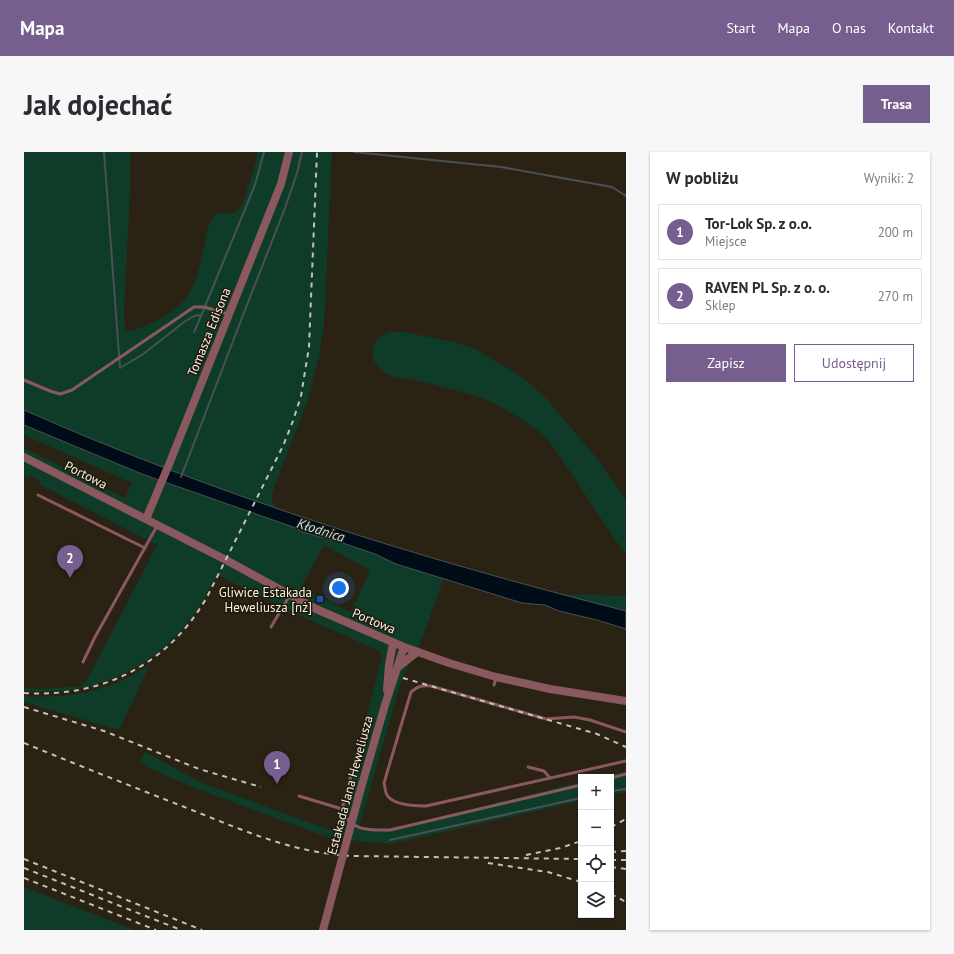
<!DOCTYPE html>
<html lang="pl">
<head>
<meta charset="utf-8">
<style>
	:root { --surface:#fff; --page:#f7f7f7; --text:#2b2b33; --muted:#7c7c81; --line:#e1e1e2; --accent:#765e8e }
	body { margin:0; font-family:"PT Sans",sans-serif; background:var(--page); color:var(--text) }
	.controls { position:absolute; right:12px; bottom:12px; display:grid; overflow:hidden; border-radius:0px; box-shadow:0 1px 3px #0004 }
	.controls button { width:36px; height:36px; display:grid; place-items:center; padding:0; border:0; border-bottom:1px solid var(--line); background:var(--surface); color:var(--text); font:20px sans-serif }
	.you { position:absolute; left:315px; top:436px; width:14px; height:14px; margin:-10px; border:3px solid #fff; border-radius:50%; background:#1a73e8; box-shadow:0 0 0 6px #1a73e833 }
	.badge { display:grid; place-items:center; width:26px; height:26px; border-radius:50%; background:var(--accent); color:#fff; font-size:13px; font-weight:700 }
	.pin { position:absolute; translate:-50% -33px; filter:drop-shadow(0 1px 2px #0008) }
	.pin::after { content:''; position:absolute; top:21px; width:14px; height:12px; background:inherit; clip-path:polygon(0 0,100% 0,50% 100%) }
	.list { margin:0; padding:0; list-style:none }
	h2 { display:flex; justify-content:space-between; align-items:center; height:52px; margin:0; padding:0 16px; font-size:17px }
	h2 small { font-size:13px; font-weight:400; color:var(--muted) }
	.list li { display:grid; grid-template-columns:26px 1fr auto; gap:12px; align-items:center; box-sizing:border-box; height:56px; margin:0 8px 8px; padding:0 8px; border:1px solid var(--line); border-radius:0px }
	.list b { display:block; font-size:15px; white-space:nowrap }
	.list p { margin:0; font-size:13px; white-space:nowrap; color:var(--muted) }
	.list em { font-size:13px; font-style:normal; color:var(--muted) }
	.actions { display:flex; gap:8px; padding:12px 16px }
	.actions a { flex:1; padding:9px 0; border:1px solid var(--accent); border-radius:0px; text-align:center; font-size:14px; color:var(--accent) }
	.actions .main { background:var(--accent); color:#fff }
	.icon { flex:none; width:22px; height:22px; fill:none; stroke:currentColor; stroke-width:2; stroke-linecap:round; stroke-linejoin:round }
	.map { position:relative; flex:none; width:602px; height:778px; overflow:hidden; border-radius:0px }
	header { display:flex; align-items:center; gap:24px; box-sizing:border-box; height:56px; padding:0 20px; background:var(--accent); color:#fff }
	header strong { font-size:19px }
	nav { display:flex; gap:22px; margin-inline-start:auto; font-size:14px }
	.intro { display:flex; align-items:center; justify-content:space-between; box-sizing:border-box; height:96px; padding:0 24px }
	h1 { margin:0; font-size:28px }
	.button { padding:10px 18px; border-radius:0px; background:var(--accent); color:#fff; font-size:14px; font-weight:700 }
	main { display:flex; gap:24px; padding:0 24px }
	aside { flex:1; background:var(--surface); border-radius:0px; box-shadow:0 1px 3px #0004 }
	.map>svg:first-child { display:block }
	.green { fill:#0e3c29; fill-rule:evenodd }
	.water { fill:#000c17; stroke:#4a5155 }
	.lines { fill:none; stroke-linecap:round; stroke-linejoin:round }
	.stream { stroke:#4a5155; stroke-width:2 }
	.service { stroke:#8b585f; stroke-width:3 }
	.tertiary { stroke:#8b585f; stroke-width:8 }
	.rail { stroke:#c5c1b6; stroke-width:2; stroke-dasharray:5 5; stroke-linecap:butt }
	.tertiary-bridge { stroke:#8b585f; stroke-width:8 }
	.transit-dot { fill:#1a4fb4; stroke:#201a0a; stroke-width:1.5 }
	.labels { text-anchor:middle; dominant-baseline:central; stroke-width:3; stroke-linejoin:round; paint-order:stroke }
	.street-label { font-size:13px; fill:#f5f1e7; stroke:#201a0a }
	.poi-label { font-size:13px; fill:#f5f1e7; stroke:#201a0a; text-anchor:end }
	.water-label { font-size:14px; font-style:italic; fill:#badcf3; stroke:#201a0a }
</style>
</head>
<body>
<header>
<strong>Mapa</strong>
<nav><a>Start</a><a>Mapa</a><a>O nas</a><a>Kontakt</a></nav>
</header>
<div class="intro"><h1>Jak dojechać</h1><a class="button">Trasa</a></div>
<main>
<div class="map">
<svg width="602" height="778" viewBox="0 0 602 778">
	<rect width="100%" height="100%" fill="#2a2314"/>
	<g class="green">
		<path d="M0,0H106V42L100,158L101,180C123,175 151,163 164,143C173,129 176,112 180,96C182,87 183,71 190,64C195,58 204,62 211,61L218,53L232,10L233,0H308L300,171L295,203L283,250L248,341V349L255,358L136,315L55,283L0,258Z"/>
		<path d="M365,180H380L434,191L453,198L498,225L522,246L575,309L602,348V402L592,389C579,369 565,349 552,328C540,311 529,292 513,278C501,268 488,261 475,254C468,251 462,247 455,245C434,239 413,233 391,228C382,226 370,226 362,221C342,208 344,190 365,180Z"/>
		<path d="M0,273L118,322L272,376L278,380L313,389L351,402L372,412L420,426L393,500L379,523L335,675L344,677H367L557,630V649L366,692L341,690L300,684L166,634L123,615L116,608L121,600L176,630L300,676L313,679L358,504L355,499L268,460L194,423C186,435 180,448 172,460C131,517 70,545 0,539V535L14,537L57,534L62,530L133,393L15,332L17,329L6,323L4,327L0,324V296L101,346L108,331L0,283ZM300,393L346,418L327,461L277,435Z"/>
		<polygon points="533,442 602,444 602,459"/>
		<path d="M126,512L95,578L0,550V544C45,547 89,539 126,512Z"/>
		<polygon points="602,619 602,640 587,643 587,625 578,625"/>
		<polygon points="0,735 110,778 111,778 0,778"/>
	</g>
	<path class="water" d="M0,258C194,344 397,407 602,459V477L573,468L535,459L521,453L498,451L372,412L351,402L313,389L278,380L272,376L118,322L0,273Z"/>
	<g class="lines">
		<g class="stream">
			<polyline points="80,0 96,216 118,203 160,170 170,164 175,163 177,164 170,180"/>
			<polyline points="330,0 477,15 588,35 602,44"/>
			<polyline points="177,164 231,33 240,0"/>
			<polyline points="157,325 216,171 261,56 273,21 278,0"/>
			<polyline points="587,639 602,637"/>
			<polyline points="366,688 557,646"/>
		</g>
		<g class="service">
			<polyline points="0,228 26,239 36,242 48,238 170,155 180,155 204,162"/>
			<polyline points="14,343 121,396"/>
			<polyline points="247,475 266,443"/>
			<polyline points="59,510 71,485 133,374"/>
			<polyline points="470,533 472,526"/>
			<path d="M602,580L566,568L550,565L522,567L407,534C398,533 394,534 387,540L360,631C361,634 361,640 363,643C369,653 391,654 402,654L602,609"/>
			<path d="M333,601L318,657C326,680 346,678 366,678L557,633"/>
			<polyline points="504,615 520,619 526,626"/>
			<polyline points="587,626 602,622"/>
			<polyline points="275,644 318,657"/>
		</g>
		<g class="tertiary">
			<polyline points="0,305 202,408 292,457 380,495 425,511 472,525 526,537 602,549"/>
			<polyline points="122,367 146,310 257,32 265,0"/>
			<polyline points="374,515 393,500"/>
			<polyline points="363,538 365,513 369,491"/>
			<polyline points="335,643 361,553 380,495"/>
		</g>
		<g class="rail">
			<polyline points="379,526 573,582 602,595"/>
			<path d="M0,541C78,546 144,513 183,445L259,294L269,269L277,244L285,195L293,0"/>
			<polyline points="0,555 80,579 175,617 237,635"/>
			<path d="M0,591C54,613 109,635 163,656C218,678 269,701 328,704L557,707"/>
			<polyline points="587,675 602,667"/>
			<polyline points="587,700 602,699"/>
			<polyline points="502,703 536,696 557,689"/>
			<polyline points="0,707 178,778"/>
			<polyline points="587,708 602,708"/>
			<polyline points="464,711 524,720 557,730"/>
			<polyline points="587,715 602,717"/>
			<polyline points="0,716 157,778"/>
			<polyline points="0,726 132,778"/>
			<polyline points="587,742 602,750"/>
		</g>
		<polyline class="tertiary-bridge" points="299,778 335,643"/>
	</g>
	<rect class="transit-dot" x="292" y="443" width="8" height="8" rx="2"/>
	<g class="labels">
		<g class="street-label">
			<text transform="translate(185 180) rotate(-68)">Tomasza Edisona</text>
			<text transform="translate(62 323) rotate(27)">Portowa</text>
			<text transform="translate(350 469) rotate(23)">Portowa</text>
			<text transform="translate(326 633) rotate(-75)">Estakada Jana Heweliusza</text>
		</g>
		<g class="poi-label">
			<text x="288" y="440">Gliwice Estakada<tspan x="288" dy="15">Heweliusza [nż]</tspan></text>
		</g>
		<g class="water-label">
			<text transform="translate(297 378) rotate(18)">Kłodnica</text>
		</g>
	</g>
</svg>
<div class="controls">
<button>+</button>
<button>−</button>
<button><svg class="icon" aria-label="locate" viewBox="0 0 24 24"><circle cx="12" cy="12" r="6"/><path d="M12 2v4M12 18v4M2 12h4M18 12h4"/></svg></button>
<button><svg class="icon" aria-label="layers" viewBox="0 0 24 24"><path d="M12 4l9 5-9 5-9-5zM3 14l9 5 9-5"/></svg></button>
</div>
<div class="you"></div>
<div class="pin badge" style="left:253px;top:632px">1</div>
<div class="pin badge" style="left:46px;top:426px">2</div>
</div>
<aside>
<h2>W pobliżu<small>Wyniki: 2</small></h2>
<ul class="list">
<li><span class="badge">1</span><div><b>Tor-Lok Sp. z o.o.</b><p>Miejsce</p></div><em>200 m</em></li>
<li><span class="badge">2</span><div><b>RAVEN PL Sp. z o. o.</b><p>Sklep</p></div><em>270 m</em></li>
</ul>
<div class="actions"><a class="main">Zapisz</a><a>Udostępnij</a></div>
</aside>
</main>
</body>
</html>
